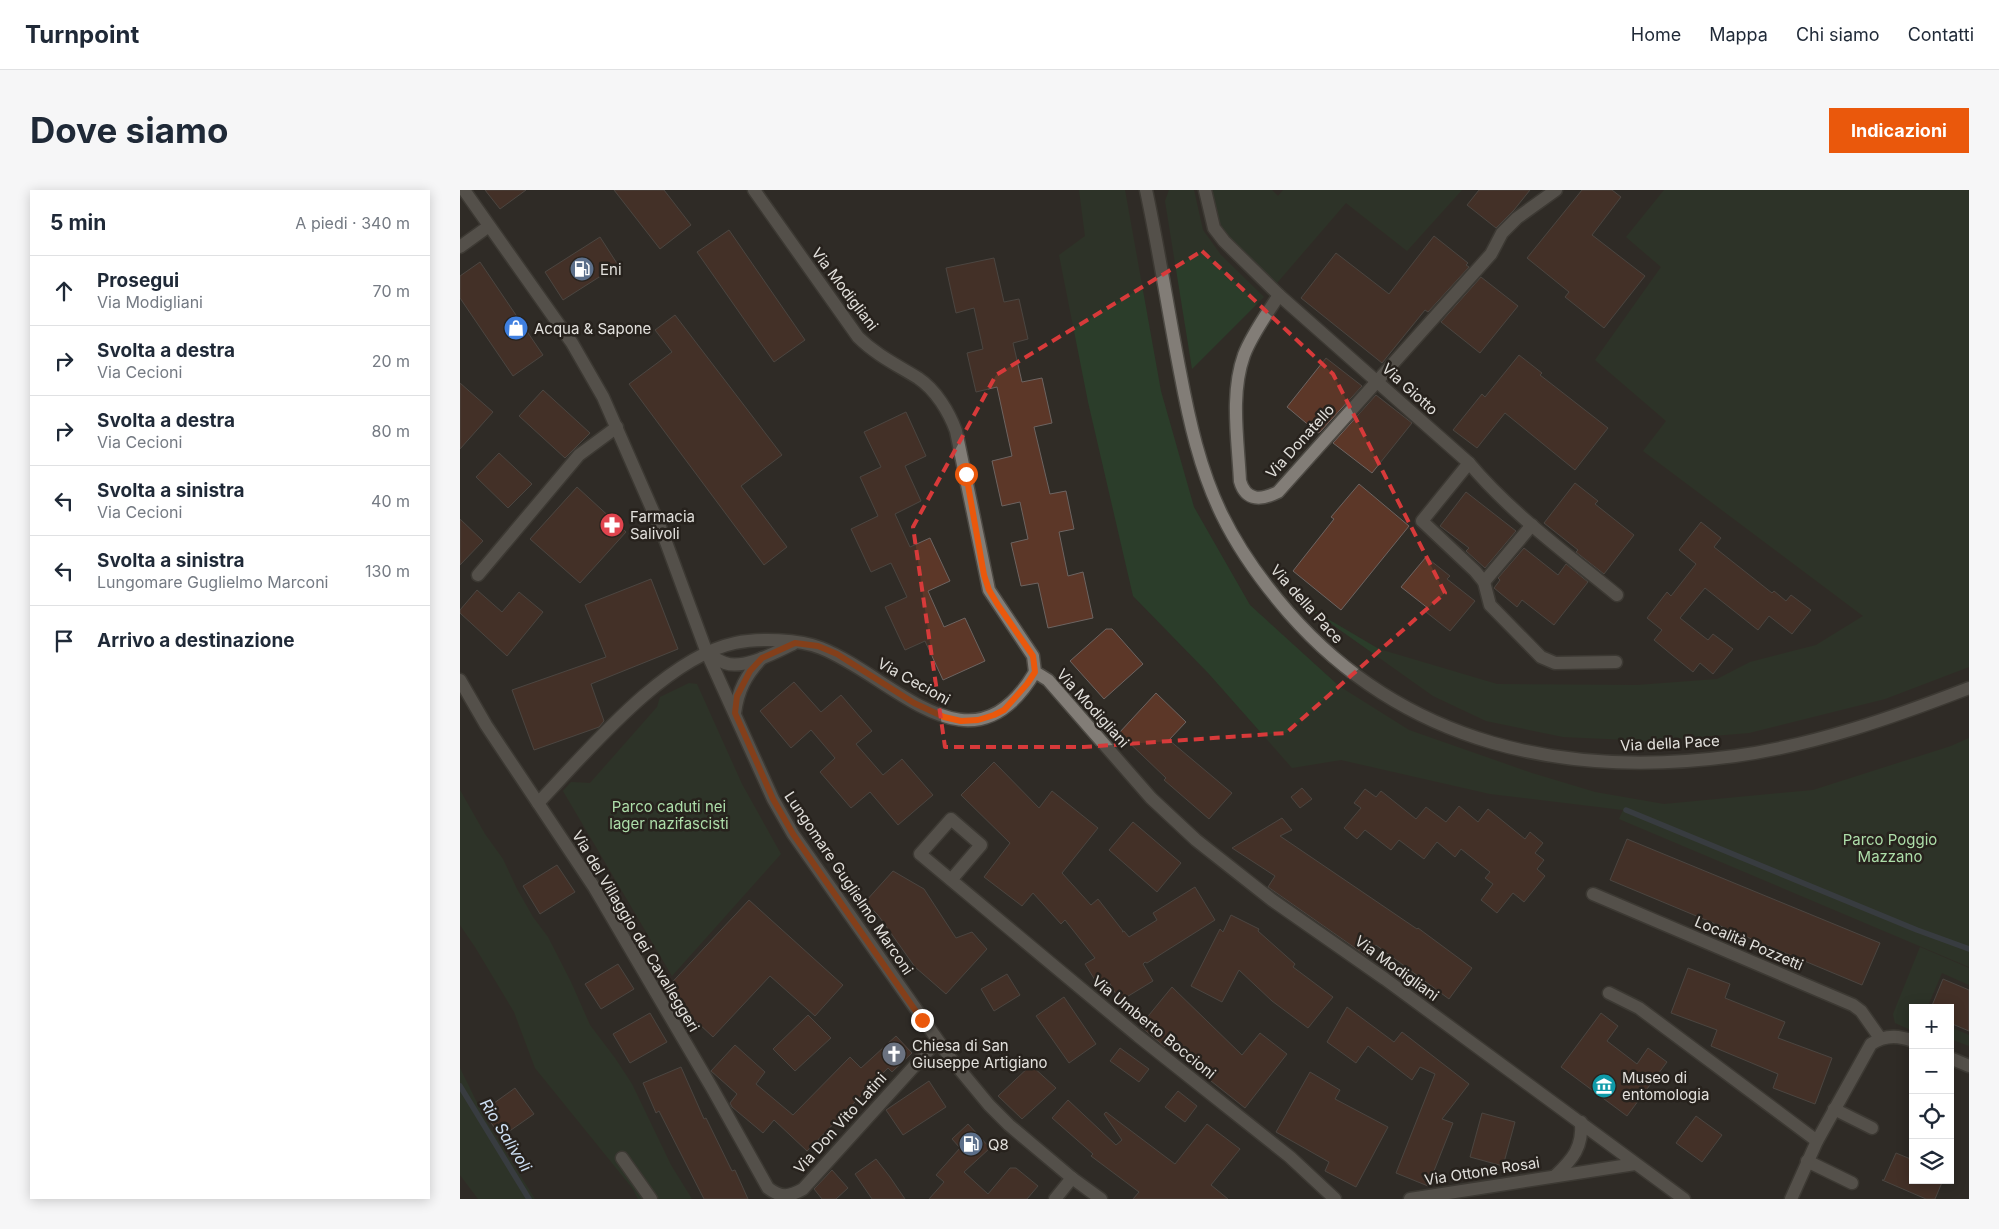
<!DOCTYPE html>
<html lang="it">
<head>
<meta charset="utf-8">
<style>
	:root { --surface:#fff; --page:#f6f6f7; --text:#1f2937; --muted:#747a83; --line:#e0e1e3; --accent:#ea580c }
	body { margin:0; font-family:Inter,sans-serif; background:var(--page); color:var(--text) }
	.controls { position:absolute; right:15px; bottom:15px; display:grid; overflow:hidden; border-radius:0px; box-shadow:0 2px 12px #0003 }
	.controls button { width:45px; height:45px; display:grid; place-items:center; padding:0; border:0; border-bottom:1px solid var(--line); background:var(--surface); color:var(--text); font:25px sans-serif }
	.stop { position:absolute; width:15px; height:15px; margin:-11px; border:4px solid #ea580c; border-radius:50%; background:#fff }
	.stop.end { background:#ea580c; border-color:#fff; box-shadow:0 1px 5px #0008 }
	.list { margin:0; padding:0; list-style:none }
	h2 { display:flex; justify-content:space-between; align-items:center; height:65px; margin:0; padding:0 20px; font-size:21px }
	h2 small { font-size:16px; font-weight:400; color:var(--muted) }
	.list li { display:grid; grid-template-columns:32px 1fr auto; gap:15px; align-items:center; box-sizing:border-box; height:70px; padding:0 20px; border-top:1px solid var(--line) }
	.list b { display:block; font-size:19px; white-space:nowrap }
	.list p { margin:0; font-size:16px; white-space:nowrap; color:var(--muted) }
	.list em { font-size:16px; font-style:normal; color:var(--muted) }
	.icon { flex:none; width:28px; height:28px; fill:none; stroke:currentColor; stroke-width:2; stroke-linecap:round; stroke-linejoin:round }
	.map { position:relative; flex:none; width:1509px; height:1009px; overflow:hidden; border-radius:0px }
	header { display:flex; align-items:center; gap:30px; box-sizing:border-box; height:70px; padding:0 25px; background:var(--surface); border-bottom:1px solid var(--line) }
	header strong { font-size:24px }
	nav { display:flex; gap:28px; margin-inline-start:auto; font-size:18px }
	.intro { display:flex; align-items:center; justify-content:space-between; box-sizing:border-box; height:120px; padding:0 30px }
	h1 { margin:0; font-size:35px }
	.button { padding:12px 22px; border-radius:0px; background:var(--accent); color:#fff; font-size:18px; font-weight:700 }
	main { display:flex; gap:30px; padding:0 30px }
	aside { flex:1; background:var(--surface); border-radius:0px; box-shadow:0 2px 12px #0003 }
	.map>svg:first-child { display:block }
	.green { fill:#2b3d2a }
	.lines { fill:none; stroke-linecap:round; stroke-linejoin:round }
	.stream { stroke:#445061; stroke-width:5.5 }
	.building { fill:#5c3728; stroke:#6d6461 }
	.minor-casing { stroke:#4d4a44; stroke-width:15 }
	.minor { stroke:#827d77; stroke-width:12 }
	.route { stroke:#ea580c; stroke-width:6 }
	.marked { fill:none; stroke:#d73a3a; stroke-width:4; stroke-dasharray:10 6; stroke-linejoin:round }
	.labels { text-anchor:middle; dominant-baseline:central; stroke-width:5; stroke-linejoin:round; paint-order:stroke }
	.poi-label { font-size:15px; fill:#e2e0dc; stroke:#27221d; text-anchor:start }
	.street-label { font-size:15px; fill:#e2e0dc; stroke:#27221d }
	.park-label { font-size:15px; fill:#addda9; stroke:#27221d }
	.water-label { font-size:16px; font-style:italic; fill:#cee0f5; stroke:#27221d }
</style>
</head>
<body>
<header>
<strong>Turnpoint</strong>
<nav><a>Home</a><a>Mappa</a><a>Chi siamo</a><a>Contatti</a></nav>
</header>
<div class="intro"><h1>Dove siamo</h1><a class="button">Indicazioni</a></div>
<main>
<aside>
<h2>5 min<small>A piedi · 340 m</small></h2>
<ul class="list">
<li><svg class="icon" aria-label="ahead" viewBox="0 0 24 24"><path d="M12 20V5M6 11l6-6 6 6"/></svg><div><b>Prosegui</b><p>Via Modigliani</p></div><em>70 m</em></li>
<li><svg class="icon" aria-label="right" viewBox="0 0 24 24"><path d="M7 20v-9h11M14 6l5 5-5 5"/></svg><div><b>Svolta a destra</b><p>Via Cecioni</p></div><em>20 m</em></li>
<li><svg class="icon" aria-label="right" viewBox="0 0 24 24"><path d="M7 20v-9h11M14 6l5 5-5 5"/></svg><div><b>Svolta a destra</b><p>Via Cecioni</p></div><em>80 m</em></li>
<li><svg class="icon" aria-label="left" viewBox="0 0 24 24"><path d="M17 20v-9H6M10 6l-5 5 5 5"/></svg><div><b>Svolta a sinistra</b><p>Via Cecioni</p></div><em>40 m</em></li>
<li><svg class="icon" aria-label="left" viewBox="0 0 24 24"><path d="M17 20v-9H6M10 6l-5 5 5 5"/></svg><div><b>Svolta a sinistra</b><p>Lungomare Guglielmo Marconi</p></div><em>130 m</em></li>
<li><svg class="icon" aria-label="arrive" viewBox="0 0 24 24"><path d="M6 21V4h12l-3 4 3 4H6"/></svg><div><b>Arrivo a destinazione</b></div></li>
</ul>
</aside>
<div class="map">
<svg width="1509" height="1009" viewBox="0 0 1509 1009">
	<rect width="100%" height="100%" fill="#302c26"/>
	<g class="green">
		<polygon points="619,0 665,0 701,201 734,317 790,415 879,496 949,540 1072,583 1135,602 1204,614 1353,600 1491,556 1509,548 1509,777 1159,629 1163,620 1030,604 881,570 832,578 749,484 673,406 628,212 599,65 625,46"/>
		<polygon points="709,0 734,0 743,40 761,65 804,107 732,179 705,11"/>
		<polygon points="752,0 812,0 818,6 823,0 1002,0 947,61 886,13 817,93 765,44 755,22"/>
		<polygon points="1204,0 1509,0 1509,477 1425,509 1289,543 1191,551 1103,547 1026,531 973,506 846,416 919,459 1037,494 1177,495 1257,489 1290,472 1356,455 1403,426 1183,261 1206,231 1135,170 1201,77 1166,47"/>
		<polygon points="229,493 237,494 282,594 321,664 212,786 103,601 111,592 130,593 197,517 200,507"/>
		<polygon points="0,600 25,644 43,669 57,699 73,727 88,747 111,792 130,835 155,868 172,894 211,975 232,1009 178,1009 173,999 75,878 54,822 15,757 0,735"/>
		<polygon points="1460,757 1509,778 1509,795 1482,783 1467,818 1453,818 1453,841 1435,833 1433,824"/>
		<polygon points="1490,837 1509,845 1509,856 1490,849"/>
		<polygon points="0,878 26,931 75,1009 18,1009 0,985"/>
	</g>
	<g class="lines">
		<g class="stream">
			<polyline points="1166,620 1457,740 1509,759"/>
			<polyline points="0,896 69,1009"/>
		</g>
	</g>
	<g class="building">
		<polygon points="25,0 66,0 40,19"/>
		<polygon points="154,0 204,0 231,35 200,59"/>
		<polygon points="1019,0 1070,0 1054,20 1036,38 1007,15"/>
		<polygon points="1122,0 1152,0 1161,7 1132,45 1185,86 1144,138 1105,107 1109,102 1067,68"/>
		<polygon points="269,40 345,150 314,172 237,62"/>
		<polygon points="974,46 1008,73 1006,75 1009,77 968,122 965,120 922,173 841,108 876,63 929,104"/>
		<polygon points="140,47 158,75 103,110 85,82"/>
		<polygon points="534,68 544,112 559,109 568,149 553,153 562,192 582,188 592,233 574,237 590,304 606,301 614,339 599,342 608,386 623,382 633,428 588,438 578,393 561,396 551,353 568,349 560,312 542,316 532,271 552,266 537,197 516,202 507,163 523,159 514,118 496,123 486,78"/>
		<polygon points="20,72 83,165 53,186 0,108 0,86"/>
		<polygon points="1021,87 1058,116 1020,163 981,132"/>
		<polygon points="215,125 322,265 281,296 327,357 304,375 169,194 212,162 195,140"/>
		<polygon points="1059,165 1082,183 1080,185 1148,238 1115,280 1045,223 1017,258 993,240 1022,204 1025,207"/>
		<polygon points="866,168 902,196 860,242 858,243 827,217"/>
		<polygon points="0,193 33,222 0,259"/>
		<polygon points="83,200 130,243 105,268 59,226"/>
		<polygon points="916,205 952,233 912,283 873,253"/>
		<polygon points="446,222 466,266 445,276 461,311 435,324 450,357 470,348 490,391 468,401 484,437 505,428 525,471 483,490 465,451 445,460 425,417 447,407 431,373 411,382 391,339 418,326 400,287 421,277 404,242"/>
		<polygon points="39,263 72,294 48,318 16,287"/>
		<polygon points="1115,293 1138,311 1135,314 1174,345 1144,384 1116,362 1118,360 1084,333"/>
		<polygon points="899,294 949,336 881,420 833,381 874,329 871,327"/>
		<polygon points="117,297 166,342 120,393 70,349"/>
		<polygon points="1006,302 1056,341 1025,378 1006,361 1009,358 980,336"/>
		<polygon points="0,329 23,351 0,375"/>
		<polygon points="1241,332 1261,348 1254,357 1312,403 1314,401 1326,411 1331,405 1351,420 1332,444 1309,426 1298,440 1245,398 1220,428 1248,450 1253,444 1273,459 1253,484 1240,473 1233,482 1212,465 1194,450 1202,440 1187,428 1207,402 1211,406 1236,374 1219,360"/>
		<polygon points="1064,358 1098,385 1106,374 1128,392 1094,435 1062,410 1057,417 1034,398 1040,390 1038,388"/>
		<polygon points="966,367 990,386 987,389 1015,411 990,441 966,422 969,419 941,397"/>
		<polygon points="191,389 218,459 131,494 144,531 139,537 74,560 52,500 146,467 125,415"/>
		<polygon points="17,400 42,422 59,402 83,422 47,466 0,423 0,420"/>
		<polygon points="646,439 652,439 683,474 644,509 610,471"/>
		<polygon points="334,492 361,522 381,505 412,541 396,554 423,585 442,569 473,605 438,635 410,602 391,618 360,582 375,568 351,540 331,558 300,521"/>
		<polygon points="696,503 726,532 709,550 772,603 749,629 704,590 706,588 659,543"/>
		<polygon points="534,572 579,618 592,601 638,638 602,683 631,715 638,709 663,741 662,742 664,741 669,747 697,730 693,723 735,697 755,730 687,773 685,772 683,774 693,791 660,811 649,792 640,798 625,774 635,768 605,730 601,734 573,703 562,716 524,687 550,653 501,605"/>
		<polygon points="842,598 852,609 840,618 831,607"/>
		<polygon points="905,599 916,607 921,601 956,629 966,617 986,632 999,616 1018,632 1028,619 1065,649 1070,642 1083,653 1075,663 1084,670 1077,679 1085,686 1064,712 1053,703 1037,723 1021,710 1033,694 1025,688 1030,682 1001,659 995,667 977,652 964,669 939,650 931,660 905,640 897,649 884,638 901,618 894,613"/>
		<polygon points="822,628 832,640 820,646 957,739 958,738 1012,778 989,809 916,755 908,767 808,697 815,686 772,658"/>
		<polygon points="673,632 721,673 697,702 649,660"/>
		<polygon points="1167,649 1420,753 1402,795 1150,690"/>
		<polygon points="97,675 115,702 80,724 63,696"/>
		<polygon points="433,681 464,699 496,748 512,742 527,759 486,804 455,777 418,725 405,712"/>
		<polygon points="289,710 383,795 355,826 310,786 253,847 204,801"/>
		<polygon points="771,725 799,739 798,741 835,774 833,777 873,807 848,838 812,811 779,780 762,812 731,796 760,739 763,742"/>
		<polygon points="158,774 174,799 141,819 125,794"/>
		<polygon points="1228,778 1270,794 1265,808 1325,832 1318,848 1372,868 1355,914 1313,898 1318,884 1251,856 1257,840 1211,823"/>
		<polygon points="547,784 560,805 534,821 521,799"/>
		<polygon points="1483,789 1509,800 1509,841 1490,833 1490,818 1471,818"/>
		<polygon points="712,797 782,865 800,843 827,864 785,918 751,891 710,851 705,857 680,836"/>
		<polygon points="604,807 636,854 609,873 576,826"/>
		<polygon points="887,817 934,852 942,842 1009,894 982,929 993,933 968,996 936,983 975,884 960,877 952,890 908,856 896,873 867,852"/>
		<polygon points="190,823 207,852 170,873 153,844"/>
		<polygon points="1141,823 1158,836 1147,851 1177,874 1188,858 1207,872 1167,926 1101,877"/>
		<polygon points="348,825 371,848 335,881 313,859"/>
		<polygon points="436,846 452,863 432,882 428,878 347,961 314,930 303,943 272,917 270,913 277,904 251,881 275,855 305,882 296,894 333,925 390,867 401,878"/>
		<polygon points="660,858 689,879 679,892 650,871"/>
		<polygon points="571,875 596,898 562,929 538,906"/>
		<polygon points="221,877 244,929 246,928 272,981 275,980 288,1009 244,1009 199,921 196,923 183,893"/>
		<polygon points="850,882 880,900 875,909 928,937 896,997 865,981 869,972 816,942"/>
		<polygon points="469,891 486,917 443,945 426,920"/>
		<polygon points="55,898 74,924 41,947 23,921"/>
		<polygon points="718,901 737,916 725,932 705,917"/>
		<polygon points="608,910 656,955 662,950 644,924 646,922 715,974 747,934 780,959 751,995 768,1009 673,1009 679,1002 631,966 633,964 592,928"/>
		<polygon points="1022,923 1055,932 1043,976 1010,967"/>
		<polygon points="1236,926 1262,945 1242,972 1216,953"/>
		<polygon points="508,934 530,958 504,982 528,1004 550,978 556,978 578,996 567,1009 469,1009 484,992 476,985 500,958 492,949"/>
		<polygon points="1436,963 1453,970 1453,990 1483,990 1475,1009 1466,1009 1422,990 1424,990"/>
		<polygon points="416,969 430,987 445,1009 412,1009 395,984"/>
		<polygon points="372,980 388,998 376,1009 362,1009 354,999"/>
	</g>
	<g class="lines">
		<defs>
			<g id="minor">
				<polyline points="4,0 112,153 143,207 203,344 247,463 313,609 333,644 491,869 529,915 549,935 612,988 641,1009"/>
				<path d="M294,0L398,147C416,165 437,175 458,188C476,200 489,222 496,241L529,400L573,466L575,482L588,490L691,608L736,650L812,710L925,789L1224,1009"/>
				<path d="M686,0C699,60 708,121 720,182C729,230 740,280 762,325C779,360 803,393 829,423C945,555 1106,589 1275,566C1355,555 1434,527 1509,498"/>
				<path d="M745,0L754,38L764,51L819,105L1009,273C1051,323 1107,364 1157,405"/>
				<polyline points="0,57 29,36"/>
				<path d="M819,105C807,124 792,144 784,165C770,204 778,250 780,291C786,312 802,310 818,302L1031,64L1042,43L1057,28L1096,0"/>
				<polyline points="1009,273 962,331 1015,381 1024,392 1030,415 1081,467 1095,473 1156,472"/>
				<polyline points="18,385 119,265 157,237"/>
				<polyline points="1024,392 1072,335"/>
				<path d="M247,463C253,467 259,471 265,473C284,480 316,462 333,454"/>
				<path d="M0,490L26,535L134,697L252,898L308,998C321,1008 329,1007 343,999L477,851"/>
				<path d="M275,523C278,500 286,485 302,468"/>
				<path d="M78,613C127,562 204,468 275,453C298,448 339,449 361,458C434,487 511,590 575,482"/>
				<polyline points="491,690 521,655 491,629 460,664 678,846 830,967 875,1009"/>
				<polyline points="1133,704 1393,815 1401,821 1420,848"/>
				<polyline points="1149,803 1179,818 1357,951"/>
				<polyline points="1490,868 1509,876"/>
				<polyline points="1374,919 1412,938"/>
				<polyline points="162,968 191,1009"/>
				<polyline points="1347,971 1392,993"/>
				<path d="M1095,986C1113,969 1123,957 1121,932"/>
				<polyline points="595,1009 612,988"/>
				<polyline points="950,1009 1175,974"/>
				<path d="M1331,1009L1357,951L1411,854C1424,845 1438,845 1453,851"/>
			</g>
		</defs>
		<use href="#minor" class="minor-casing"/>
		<use href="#minor" class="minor"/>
	</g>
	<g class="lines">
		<polyline class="route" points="462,830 333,644 313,609 275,523 277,506 290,481 302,468 335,453 358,456 377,464 454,513 484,527 501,531 518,530 534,525 544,520 567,494 575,482 573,466 538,415 529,400 524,385 506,284"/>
	</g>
	<path d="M0 0H1509V1009H0ZM742,61L873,184L985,403L826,543L624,557H485L453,337L536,185Z" fill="#302c26" fill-opacity=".55" fill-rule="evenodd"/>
	<path class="marked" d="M742,61L873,184L985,403L826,543L624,557H485L453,337L536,185Z"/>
	<defs>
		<symbol id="fuel-disc" viewBox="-11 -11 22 22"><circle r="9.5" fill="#5c6f8a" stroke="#27221d"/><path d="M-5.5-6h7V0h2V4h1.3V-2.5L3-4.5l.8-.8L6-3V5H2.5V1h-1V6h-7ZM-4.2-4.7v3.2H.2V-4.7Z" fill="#fff"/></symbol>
		<symbol id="shop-disc" viewBox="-11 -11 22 22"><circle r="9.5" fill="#3f7fe0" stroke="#27221d"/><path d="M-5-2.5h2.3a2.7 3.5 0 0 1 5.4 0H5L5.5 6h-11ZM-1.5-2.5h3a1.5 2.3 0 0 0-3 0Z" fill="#fff"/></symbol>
		<symbol id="pharmacy-disc" viewBox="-11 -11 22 22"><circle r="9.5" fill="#e0444e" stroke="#27221d"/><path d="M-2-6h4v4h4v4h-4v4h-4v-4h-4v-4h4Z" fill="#fff"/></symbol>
		<symbol id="church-disc" viewBox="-11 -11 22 22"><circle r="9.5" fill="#6b7280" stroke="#27221d"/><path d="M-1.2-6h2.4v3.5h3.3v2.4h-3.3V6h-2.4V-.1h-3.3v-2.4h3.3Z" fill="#fff"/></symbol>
		<symbol id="museum-disc" viewBox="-11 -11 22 22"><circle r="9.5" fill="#0f9aa8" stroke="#27221d"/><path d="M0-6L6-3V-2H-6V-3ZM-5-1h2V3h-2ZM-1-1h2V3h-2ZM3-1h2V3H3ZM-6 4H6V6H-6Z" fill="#fff"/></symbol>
	</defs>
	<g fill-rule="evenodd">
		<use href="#fuel-disc" x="108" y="65" width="28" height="28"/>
		<use href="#shop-disc" x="42" y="124" width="28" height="28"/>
		<use href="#pharmacy-disc" x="138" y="321" width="28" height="28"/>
		<use href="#church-disc" x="420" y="850" width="28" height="28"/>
		<use href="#museum-disc" x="1130" y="882" width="28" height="28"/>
		<use href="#fuel-disc" x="497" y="940" width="28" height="28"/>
	</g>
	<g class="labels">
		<g class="poi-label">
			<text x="140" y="79">Eni</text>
			<text x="74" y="138">Acqua &amp; Sapone</text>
			<text x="170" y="326">Farmacia<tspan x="170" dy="17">Salivoli</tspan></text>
			<text x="452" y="855">Chiesa di San<tspan x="452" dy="17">Giuseppe Artigiano</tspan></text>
			<text x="1162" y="887">Museo di<tspan x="1162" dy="17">entomologia</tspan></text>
			<text x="528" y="954">Q8</text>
		</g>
		<g class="street-label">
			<text transform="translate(385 99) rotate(53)">Via Modigliani</text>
			<text transform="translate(950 199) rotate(42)">Via Giotto</text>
			<text transform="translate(840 251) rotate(-48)">Via Donatello</text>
			<text transform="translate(847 414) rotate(48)">Via della Pace</text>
			<text transform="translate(454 491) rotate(29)">Via Cecioni</text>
			<text transform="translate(633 518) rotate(48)">Via Modigliani</text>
			<text transform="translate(1210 553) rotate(-3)">Via della Pace</text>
			<text transform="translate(389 693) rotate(56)">Lungomare Guglielmo Marconi</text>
			<text transform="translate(176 741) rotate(59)">Via del Villaggio dei Cavalleggeri</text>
			<text transform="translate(1289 753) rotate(23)">Località Pozzetti</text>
			<text transform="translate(937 778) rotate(36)">Via Modigliani</text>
			<text transform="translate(694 837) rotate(39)">Via Umberto Boccioni</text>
			<text transform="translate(380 933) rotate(-48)">Via Don Vito Latini</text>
			<text transform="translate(1022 981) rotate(-9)">Via Ottone Rosai</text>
		</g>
		<g class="park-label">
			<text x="209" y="616">Parco caduti nei<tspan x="209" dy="17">lager nazifascisti</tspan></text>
			<text x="1430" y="649">Parco Poggio<tspan x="1430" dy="17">Mazzano</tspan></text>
		</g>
		<g class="water-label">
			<text transform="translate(46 945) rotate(58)">Rio Salivoli</text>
		</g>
	</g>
</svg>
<div class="controls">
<button>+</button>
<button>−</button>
<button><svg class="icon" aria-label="locate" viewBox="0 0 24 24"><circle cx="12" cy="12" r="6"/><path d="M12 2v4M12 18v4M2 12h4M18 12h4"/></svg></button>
<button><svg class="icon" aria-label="layers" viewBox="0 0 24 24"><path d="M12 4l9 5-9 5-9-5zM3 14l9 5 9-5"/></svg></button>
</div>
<div class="stop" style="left:506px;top:284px"></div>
<div class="stop end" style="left:462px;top:830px"></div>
</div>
</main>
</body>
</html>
